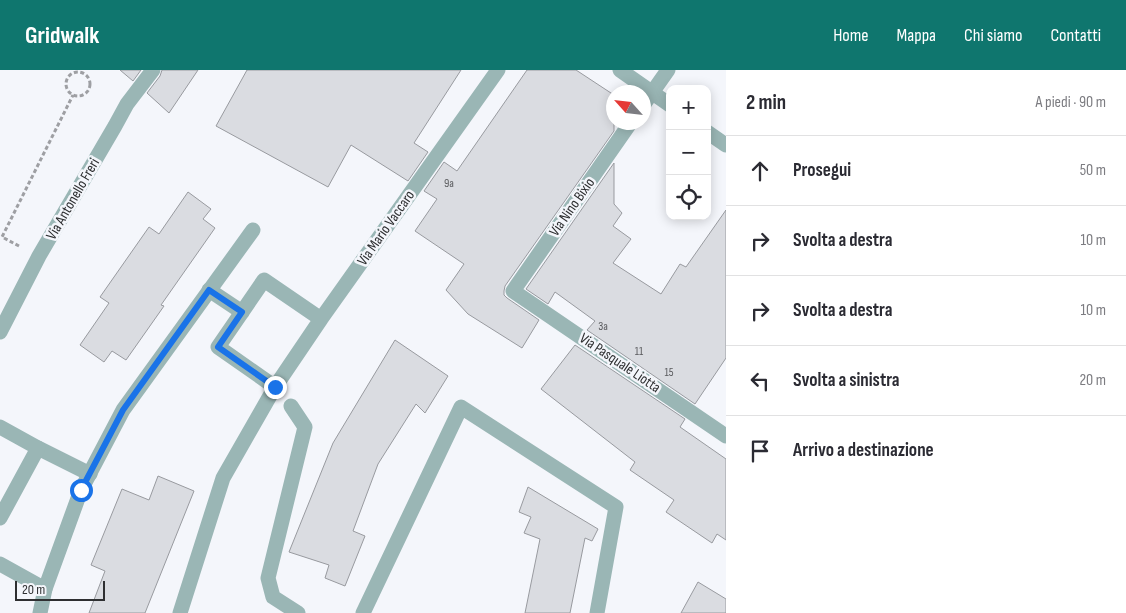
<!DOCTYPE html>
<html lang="it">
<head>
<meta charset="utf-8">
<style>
	:root { --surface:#fff; --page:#f2f2f3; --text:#2b2b33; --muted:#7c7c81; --line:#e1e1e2; --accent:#0f766e }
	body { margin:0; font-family:"Sofia Sans Condensed",sans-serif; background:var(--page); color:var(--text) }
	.controls { position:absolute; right:15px; top:15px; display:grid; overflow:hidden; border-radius:10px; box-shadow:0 2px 12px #0003 }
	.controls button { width:45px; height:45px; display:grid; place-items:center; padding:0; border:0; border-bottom:1px solid var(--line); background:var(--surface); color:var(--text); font:25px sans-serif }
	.compass { position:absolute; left:606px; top:15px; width:45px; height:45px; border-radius:50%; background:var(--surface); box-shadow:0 2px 12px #0003; rotate:297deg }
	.scale { position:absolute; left:15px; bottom:12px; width:90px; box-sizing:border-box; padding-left:5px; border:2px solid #2e2f31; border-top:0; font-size:14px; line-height:18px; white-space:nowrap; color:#2e2f31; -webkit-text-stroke:4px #f4f6fb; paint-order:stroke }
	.stop { position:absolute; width:15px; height:15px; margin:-11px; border:4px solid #1a73e8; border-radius:50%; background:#fff }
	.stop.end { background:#1a73e8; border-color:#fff; box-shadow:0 1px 5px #0008 }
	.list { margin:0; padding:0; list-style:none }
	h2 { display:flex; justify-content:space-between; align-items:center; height:65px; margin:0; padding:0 20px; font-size:21px }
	h2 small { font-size:16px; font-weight:400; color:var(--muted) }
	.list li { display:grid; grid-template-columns:32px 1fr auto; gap:15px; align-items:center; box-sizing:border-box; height:70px; padding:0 20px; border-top:1px solid var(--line) }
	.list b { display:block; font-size:19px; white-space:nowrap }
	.list em { font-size:16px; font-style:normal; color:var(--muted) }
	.icon { flex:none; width:28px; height:28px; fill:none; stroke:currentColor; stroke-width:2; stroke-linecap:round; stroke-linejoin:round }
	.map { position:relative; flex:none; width:726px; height:543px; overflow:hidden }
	header { display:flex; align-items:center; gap:30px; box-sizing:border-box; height:70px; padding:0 25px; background:var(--accent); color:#fff }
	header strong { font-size:24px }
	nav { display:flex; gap:28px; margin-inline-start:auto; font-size:18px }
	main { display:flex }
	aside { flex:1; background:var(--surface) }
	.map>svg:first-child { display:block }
	.building { fill:#dadce1; stroke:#989a9f }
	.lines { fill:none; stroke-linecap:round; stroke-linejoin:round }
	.path { stroke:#9e9fa3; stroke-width:3; stroke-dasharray:4 2.5; stroke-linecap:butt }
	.lane { stroke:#9ab6b5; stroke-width:15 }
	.street { stroke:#9ab6b5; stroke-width:15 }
	.route { stroke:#1a73e8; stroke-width:6 }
	.labels { text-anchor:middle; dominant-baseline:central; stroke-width:5; stroke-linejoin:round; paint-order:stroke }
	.number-label { font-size:12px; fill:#595a5d }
	.street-label { font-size:15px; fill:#2e2f31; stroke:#f4f6fb }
</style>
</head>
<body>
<header>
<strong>Gridwalk</strong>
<nav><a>Home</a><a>Mappa</a><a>Chi siamo</a><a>Contatti</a></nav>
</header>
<main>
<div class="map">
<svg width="726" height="543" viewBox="0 0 726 543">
	<rect width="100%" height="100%" fill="#f4f6fb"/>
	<g class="building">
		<polygon points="120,0 141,0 133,11"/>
		<polygon points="162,0 198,0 169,43 147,23 160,6"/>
		<polygon points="247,0 461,0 414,73 428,82 408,111 351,75 328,117 216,56"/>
		<polygon points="527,0 576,0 614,25 614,61 505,216 504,221 504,225 507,228 539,250 522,278 468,244 446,220 464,194 415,161 437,129 424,121 444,92 457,101"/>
		<polygon points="614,93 614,134 622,143 613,156 631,169 613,193 661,224 680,194 686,197 726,140 726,288 695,334 587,260 595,251 555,222 548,234 526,219"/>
		<polygon points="188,122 211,139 203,149 215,158 161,235 164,236 126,290 112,281 104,292 80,275 109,233 100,227 149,157 159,164"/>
		<polygon points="395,270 448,306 425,343 416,334 378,394 353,461 365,466 345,516 325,508 329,495 289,482 333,373"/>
		<polygon points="575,275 685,349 680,357 726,389 726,470 717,464 712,473 666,442 674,430 630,400 635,392 541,319"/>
		<polygon points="158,406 194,421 145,543 89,543 105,501 91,495 122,419 149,430"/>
		<polygon points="528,417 598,459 592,471 585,468 570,543 525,543 540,469 524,463 531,447 519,442"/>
		<polygon points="698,512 726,529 726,543 681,543"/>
	</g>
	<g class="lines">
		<g class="path">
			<circle cx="78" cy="14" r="12"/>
			<polyline points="19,176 2,167 73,25"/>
		</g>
		<g class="lane">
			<polyline points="209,220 242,242"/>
			<polyline points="291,336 305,357 268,508 273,527 298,543"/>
			<polyline points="38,378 90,404"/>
			<polyline points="0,494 45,519"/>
			<polyline points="40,543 45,519 81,420 123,340 253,160"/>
			<polyline points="180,543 223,408 275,317"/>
			<polyline points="363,543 461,337 616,437 597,543"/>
		</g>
		<g class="street">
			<polyline points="620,0 670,35"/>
			<polyline points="644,34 668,0"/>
			<polyline points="631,52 513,221 726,366"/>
			<polyline points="707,62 726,75"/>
			<polyline points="321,249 264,210 218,277 275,317 321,249 498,0"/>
			<polyline points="0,262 39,186 115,56 127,34 153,0"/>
			<polyline points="0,357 38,378 0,448"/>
		</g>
	</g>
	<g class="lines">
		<polyline class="route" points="81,420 123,340 209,220 242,242 218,277 275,317"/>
	</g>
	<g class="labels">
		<g class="number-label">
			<text x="449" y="113">9a</text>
			<text x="603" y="256">3a</text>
			<text x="639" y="281">11</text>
			<text x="669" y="302">15</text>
		</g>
		<g class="street-label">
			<text transform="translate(73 129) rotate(-60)">Via Antonello Freri</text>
			<text transform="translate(572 137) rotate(-55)">Via Nino Bixio</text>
			<text transform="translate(386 158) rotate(-55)">Via Mario Vaccaro</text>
			<text transform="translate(620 293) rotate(34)">Via Pasquale Liotta</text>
		</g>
	</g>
</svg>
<div class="controls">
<button>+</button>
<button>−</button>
<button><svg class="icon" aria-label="locate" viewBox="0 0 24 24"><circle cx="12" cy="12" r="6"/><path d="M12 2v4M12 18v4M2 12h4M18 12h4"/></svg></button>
</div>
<svg class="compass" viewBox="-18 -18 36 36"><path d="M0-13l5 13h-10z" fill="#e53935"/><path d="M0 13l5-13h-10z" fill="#7c7c81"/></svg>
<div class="scale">20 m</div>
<div class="stop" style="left:81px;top:420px"></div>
<div class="stop end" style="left:275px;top:317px"></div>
</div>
<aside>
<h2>2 min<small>A piedi · 90 m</small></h2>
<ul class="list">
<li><svg class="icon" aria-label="ahead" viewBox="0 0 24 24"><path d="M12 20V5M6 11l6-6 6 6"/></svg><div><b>Prosegui</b></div><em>50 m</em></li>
<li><svg class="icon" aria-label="right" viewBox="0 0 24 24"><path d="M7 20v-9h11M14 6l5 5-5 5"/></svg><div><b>Svolta a destra</b></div><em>10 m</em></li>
<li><svg class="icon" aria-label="right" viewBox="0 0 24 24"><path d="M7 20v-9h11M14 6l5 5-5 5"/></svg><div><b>Svolta a destra</b></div><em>10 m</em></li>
<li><svg class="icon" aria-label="left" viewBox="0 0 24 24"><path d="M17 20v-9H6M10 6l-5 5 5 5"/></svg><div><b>Svolta a sinistra</b></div><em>20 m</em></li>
<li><svg class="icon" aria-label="arrive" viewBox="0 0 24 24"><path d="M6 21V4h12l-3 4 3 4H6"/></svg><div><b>Arrivo a destinazione</b></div></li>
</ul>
</aside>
</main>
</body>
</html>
